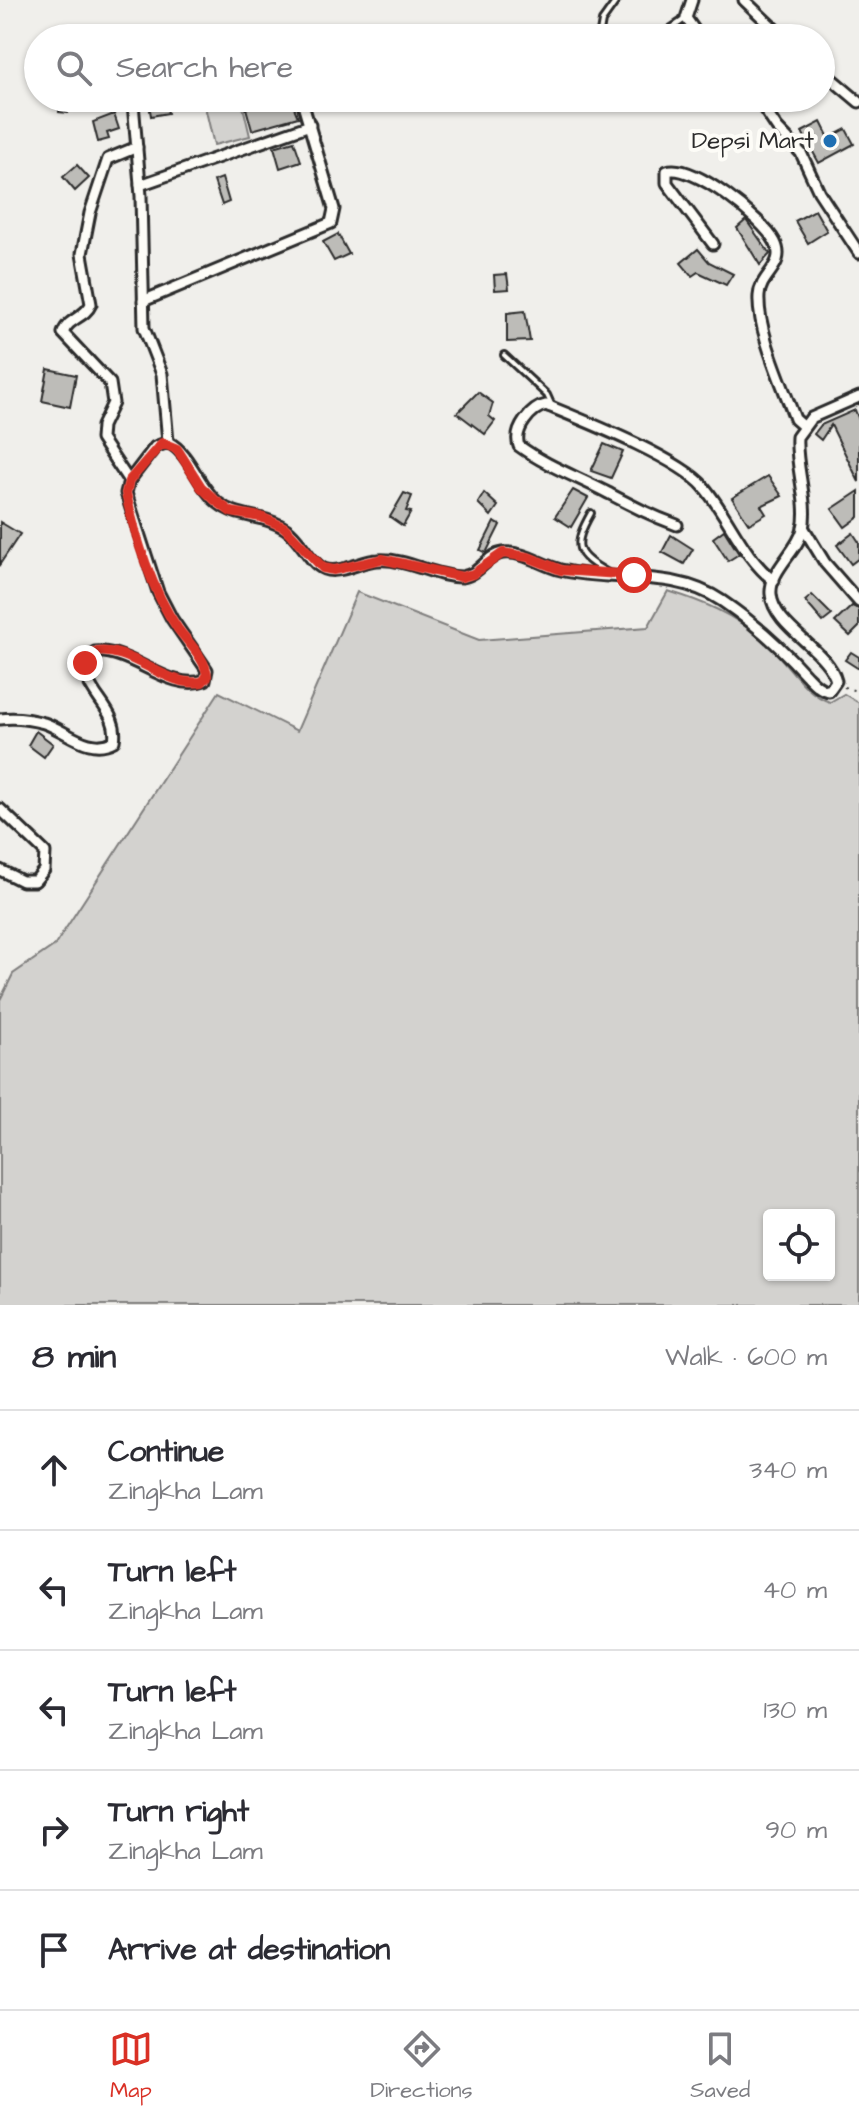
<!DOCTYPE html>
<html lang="en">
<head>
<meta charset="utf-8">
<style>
	:root { --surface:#fff; --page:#f2f2f3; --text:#2b2b33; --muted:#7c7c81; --line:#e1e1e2; --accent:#d93025 }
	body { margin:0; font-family:"Architects Daughter",sans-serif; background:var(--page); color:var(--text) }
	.controls { position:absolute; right:24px; bottom:24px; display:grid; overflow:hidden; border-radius:8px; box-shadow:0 2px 6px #0004 }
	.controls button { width:72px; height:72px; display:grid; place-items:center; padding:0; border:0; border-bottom:2px solid var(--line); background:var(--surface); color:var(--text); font:40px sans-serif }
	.stop { position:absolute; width:24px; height:24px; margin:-18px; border:6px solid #d93025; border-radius:50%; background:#fff }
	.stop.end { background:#d93025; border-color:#fff; box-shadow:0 2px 8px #0008 }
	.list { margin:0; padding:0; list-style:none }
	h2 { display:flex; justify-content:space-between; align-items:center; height:104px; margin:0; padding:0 32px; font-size:34px }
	h2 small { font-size:26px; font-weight:400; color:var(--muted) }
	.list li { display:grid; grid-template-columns:52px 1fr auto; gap:24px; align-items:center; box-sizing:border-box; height:120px; padding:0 32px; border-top:2px solid var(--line) }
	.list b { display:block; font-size:30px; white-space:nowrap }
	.list p { margin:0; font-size:26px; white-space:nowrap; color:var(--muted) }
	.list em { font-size:26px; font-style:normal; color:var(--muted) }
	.icon { flex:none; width:44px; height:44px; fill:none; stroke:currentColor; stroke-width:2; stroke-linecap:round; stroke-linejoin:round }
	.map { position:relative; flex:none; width:859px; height:1305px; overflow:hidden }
	.search { position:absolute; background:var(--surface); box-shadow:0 2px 6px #0004; left:24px; right:24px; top:24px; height:88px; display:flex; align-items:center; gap:20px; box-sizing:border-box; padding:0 28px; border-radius:44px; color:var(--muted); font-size:30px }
	.sheet { height:704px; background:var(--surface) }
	nav { display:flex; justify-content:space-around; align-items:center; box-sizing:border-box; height:112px; border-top:2px solid var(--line); background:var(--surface); font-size:22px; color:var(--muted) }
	nav a { display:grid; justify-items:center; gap:4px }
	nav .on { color:var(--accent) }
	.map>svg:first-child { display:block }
	.green { fill:#d3d2cf; stroke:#7f7e7d; stroke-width:2; fill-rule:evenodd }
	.building { fill:#bdbcb8; stroke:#2b2b2b; stroke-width:2 }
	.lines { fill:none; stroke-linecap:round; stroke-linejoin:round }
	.lane-casing { stroke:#2b2b2b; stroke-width:10 }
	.street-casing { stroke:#2b2b2b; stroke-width:15 }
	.path { stroke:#2b2b2b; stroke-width:2; stroke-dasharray:2 6; stroke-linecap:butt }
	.lane { stroke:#fdfcf7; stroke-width:4 }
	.street { stroke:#fdfcf7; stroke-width:9 }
	.route { stroke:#d93025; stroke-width:10 }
	.poi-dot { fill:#1f6fb2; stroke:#fdfcf7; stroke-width:3 }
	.labels { text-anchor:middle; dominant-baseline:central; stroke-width:8; stroke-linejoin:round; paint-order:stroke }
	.poi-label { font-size:24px; fill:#2b2b2b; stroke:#fdfcf7; text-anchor:end }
</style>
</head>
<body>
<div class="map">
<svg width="859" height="1305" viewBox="0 0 859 1305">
	<rect width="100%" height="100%" fill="#f0efeb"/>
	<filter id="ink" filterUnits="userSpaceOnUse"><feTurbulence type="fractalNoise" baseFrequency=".0125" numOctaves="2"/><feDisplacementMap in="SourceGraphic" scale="16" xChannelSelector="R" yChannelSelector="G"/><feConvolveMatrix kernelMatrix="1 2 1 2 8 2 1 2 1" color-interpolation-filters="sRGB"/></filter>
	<g filter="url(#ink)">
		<g class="green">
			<polygon points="203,98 241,98 250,136 214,145"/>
			<path d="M668,591C704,602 733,614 762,639C785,658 803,694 830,702L844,694L859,703V1305H0V1000L13,974L55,945L219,692L297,731L357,592L479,640L648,627ZM829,1215V1275H769V1215Z"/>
		</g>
		<g class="building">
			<polygon points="60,98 69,98 68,113 59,112"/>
			<polygon points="148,98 165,98 168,113 151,116"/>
			<polygon points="282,98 290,98 298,117 252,130 246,108 260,104 260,107"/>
			<polygon points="114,114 119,129 107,133 109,139 98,142 93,122"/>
			<polygon points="821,122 829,138 846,129 854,144 819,163 802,132"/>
			<polygon points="294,141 301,161 280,168 274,147"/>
			<polygon points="77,165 89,178 75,191 63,177"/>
			<polygon points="222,178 229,202 222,205 214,181"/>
			<polygon points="815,210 827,231 808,243 795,221"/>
			<polygon points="746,220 770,254 760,265 737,228"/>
			<polygon points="338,234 349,254 334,261 323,242"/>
			<polygon points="698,249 709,262 733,274 726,285 698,272 692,276 681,263"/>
			<polygon points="507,274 509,289 495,290 494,275"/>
			<polygon points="525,311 530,341 507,342 507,313"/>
			<polygon points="48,369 76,375 70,407 42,401"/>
			<polygon points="478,392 493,403 489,416 495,421 485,434 457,413"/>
			<polygon points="855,410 859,420 859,482 831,425 821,440 814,434 821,425"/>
			<polygon points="604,444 623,452 611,478 591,471"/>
			<polygon points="768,476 782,496 761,506 766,514 749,524 732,498"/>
			<polygon points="573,490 588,498 571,527 555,517"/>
			<polygon points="859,491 859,517 845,527 832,509"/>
			<polygon points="404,493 412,496 406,511 411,512 403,526 390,517"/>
			<polygon points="484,493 498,506 491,516 478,503"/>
			<polygon points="0,522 20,534 0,564"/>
			<polygon points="494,522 500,525 486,553 480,550"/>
			<polygon points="724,530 739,554 728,561 713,538"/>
			<polygon points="853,533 859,542 859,558 851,564 837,545"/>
			<polygon points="671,535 693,549 684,564 662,552"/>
			<polygon points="812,595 832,615 823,622 805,601"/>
			<polygon points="852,606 859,609 859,627 850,636 835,622"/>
			<polygon points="851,652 859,657 859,669 845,660"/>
			<polygon points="36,731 53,744 44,757 28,745"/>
		</g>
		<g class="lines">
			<defs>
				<g id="lane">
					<polyline points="599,38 602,21 617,0"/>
					<polyline points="657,38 685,19"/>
					<polyline points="504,355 547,395 552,406"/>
					<path d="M591,513C572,547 575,554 608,573"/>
				</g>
				<g id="street">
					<polyline points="692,0 686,18 700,38"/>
					<polyline points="744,0 784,38"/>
					<polyline points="821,70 859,102"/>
					<polyline points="757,98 777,128 801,153 819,192 859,253"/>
					<polyline points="133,103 141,196 144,328 162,374 168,442"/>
					<polyline points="140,185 310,125"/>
					<path d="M713,244L667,183V171C692,162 763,219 775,242C787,266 760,274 759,296C757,331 783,385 795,419L803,426"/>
					<polyline points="143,301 331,223 334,209 301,98"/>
					<path d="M129,481L101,439L102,426L113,403L110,383L63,333C68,318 85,318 91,304L82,254L90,213L108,159L137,147"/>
					<path d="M677,525C650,515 633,506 608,493C578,477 548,467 519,446C513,430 531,408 546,405C585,421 679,458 704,487C729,517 743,557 774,581"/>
					<polyline points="803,527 825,563 859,602"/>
					<path d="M0,719C14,717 30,719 44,723C66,730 89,755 114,741C121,707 75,690 88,656L95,652C133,649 169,693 205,680L207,670L172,619L158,592L126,493L129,481L155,447L168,442C191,454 198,487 218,503C238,519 265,514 286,529C301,538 308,562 324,569C340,575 362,560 378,560C408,558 433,577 462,577C480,575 486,555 503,553C525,551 542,566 561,570C615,583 673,568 722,601C753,622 780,646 805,674C812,681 819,690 829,691L836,681C829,650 773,627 771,594C769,571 798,551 803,529C809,501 795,467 797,437L811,418L859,397"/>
					<polyline points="0,809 45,852 44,870 35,881 22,881 0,870"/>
				</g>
			</defs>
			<use href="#lane" class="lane-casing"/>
			<use href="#street" class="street-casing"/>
			<polyline class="path" points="844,687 859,692"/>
			<use href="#lane" class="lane"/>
			<use href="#street" class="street"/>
		</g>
	</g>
	<g class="lines" filter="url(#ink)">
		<path class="route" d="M85,663L91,653C131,643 163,688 202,682L207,677C207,660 188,642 178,629C152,591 135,538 126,493L129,481L162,443L177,449L201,487L215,500L231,512L261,517L284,527L323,568L334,570L382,559L462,577L473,574L503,553L528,557L561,570L634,575"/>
	</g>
	<circle class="poi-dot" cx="830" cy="141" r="8"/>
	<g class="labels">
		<g class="poi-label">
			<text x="814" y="141">Depsi Mart</text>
		</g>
	</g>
</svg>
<div class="controls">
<button><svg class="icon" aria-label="locate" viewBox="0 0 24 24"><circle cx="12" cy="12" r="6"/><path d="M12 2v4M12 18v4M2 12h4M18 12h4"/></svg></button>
</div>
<div class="stop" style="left:634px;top:575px"></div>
<div class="stop end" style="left:85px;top:663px"></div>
<div class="search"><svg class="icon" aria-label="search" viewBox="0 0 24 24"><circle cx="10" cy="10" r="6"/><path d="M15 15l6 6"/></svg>Search here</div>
</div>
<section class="sheet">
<h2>8 min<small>Walk · 600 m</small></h2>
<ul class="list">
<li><svg class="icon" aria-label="ahead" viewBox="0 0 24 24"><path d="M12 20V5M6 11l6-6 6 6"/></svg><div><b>Continue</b><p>Zingkha Lam</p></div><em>340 m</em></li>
<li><svg class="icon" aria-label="left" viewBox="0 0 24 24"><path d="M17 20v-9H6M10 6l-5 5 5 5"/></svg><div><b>Turn left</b><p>Zingkha Lam</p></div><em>40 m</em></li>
<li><svg class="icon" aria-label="left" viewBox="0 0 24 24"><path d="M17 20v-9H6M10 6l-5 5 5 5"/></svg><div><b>Turn left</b><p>Zingkha Lam</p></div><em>130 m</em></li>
<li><svg class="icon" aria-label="right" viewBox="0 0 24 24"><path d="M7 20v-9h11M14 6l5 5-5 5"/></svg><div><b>Turn right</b><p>Zingkha Lam</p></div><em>90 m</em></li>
<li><svg class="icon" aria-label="arrive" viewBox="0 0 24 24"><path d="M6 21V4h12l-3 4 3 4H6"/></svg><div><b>Arrive at destination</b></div></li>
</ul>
</section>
<nav>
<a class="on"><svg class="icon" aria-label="map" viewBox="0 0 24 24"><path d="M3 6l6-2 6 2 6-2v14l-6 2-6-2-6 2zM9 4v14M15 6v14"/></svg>Map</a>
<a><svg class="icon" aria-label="directions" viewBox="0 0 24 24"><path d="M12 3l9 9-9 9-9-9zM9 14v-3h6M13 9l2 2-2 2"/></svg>Directions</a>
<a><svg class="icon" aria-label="saved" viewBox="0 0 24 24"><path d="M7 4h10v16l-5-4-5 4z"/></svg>Saved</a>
</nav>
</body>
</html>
